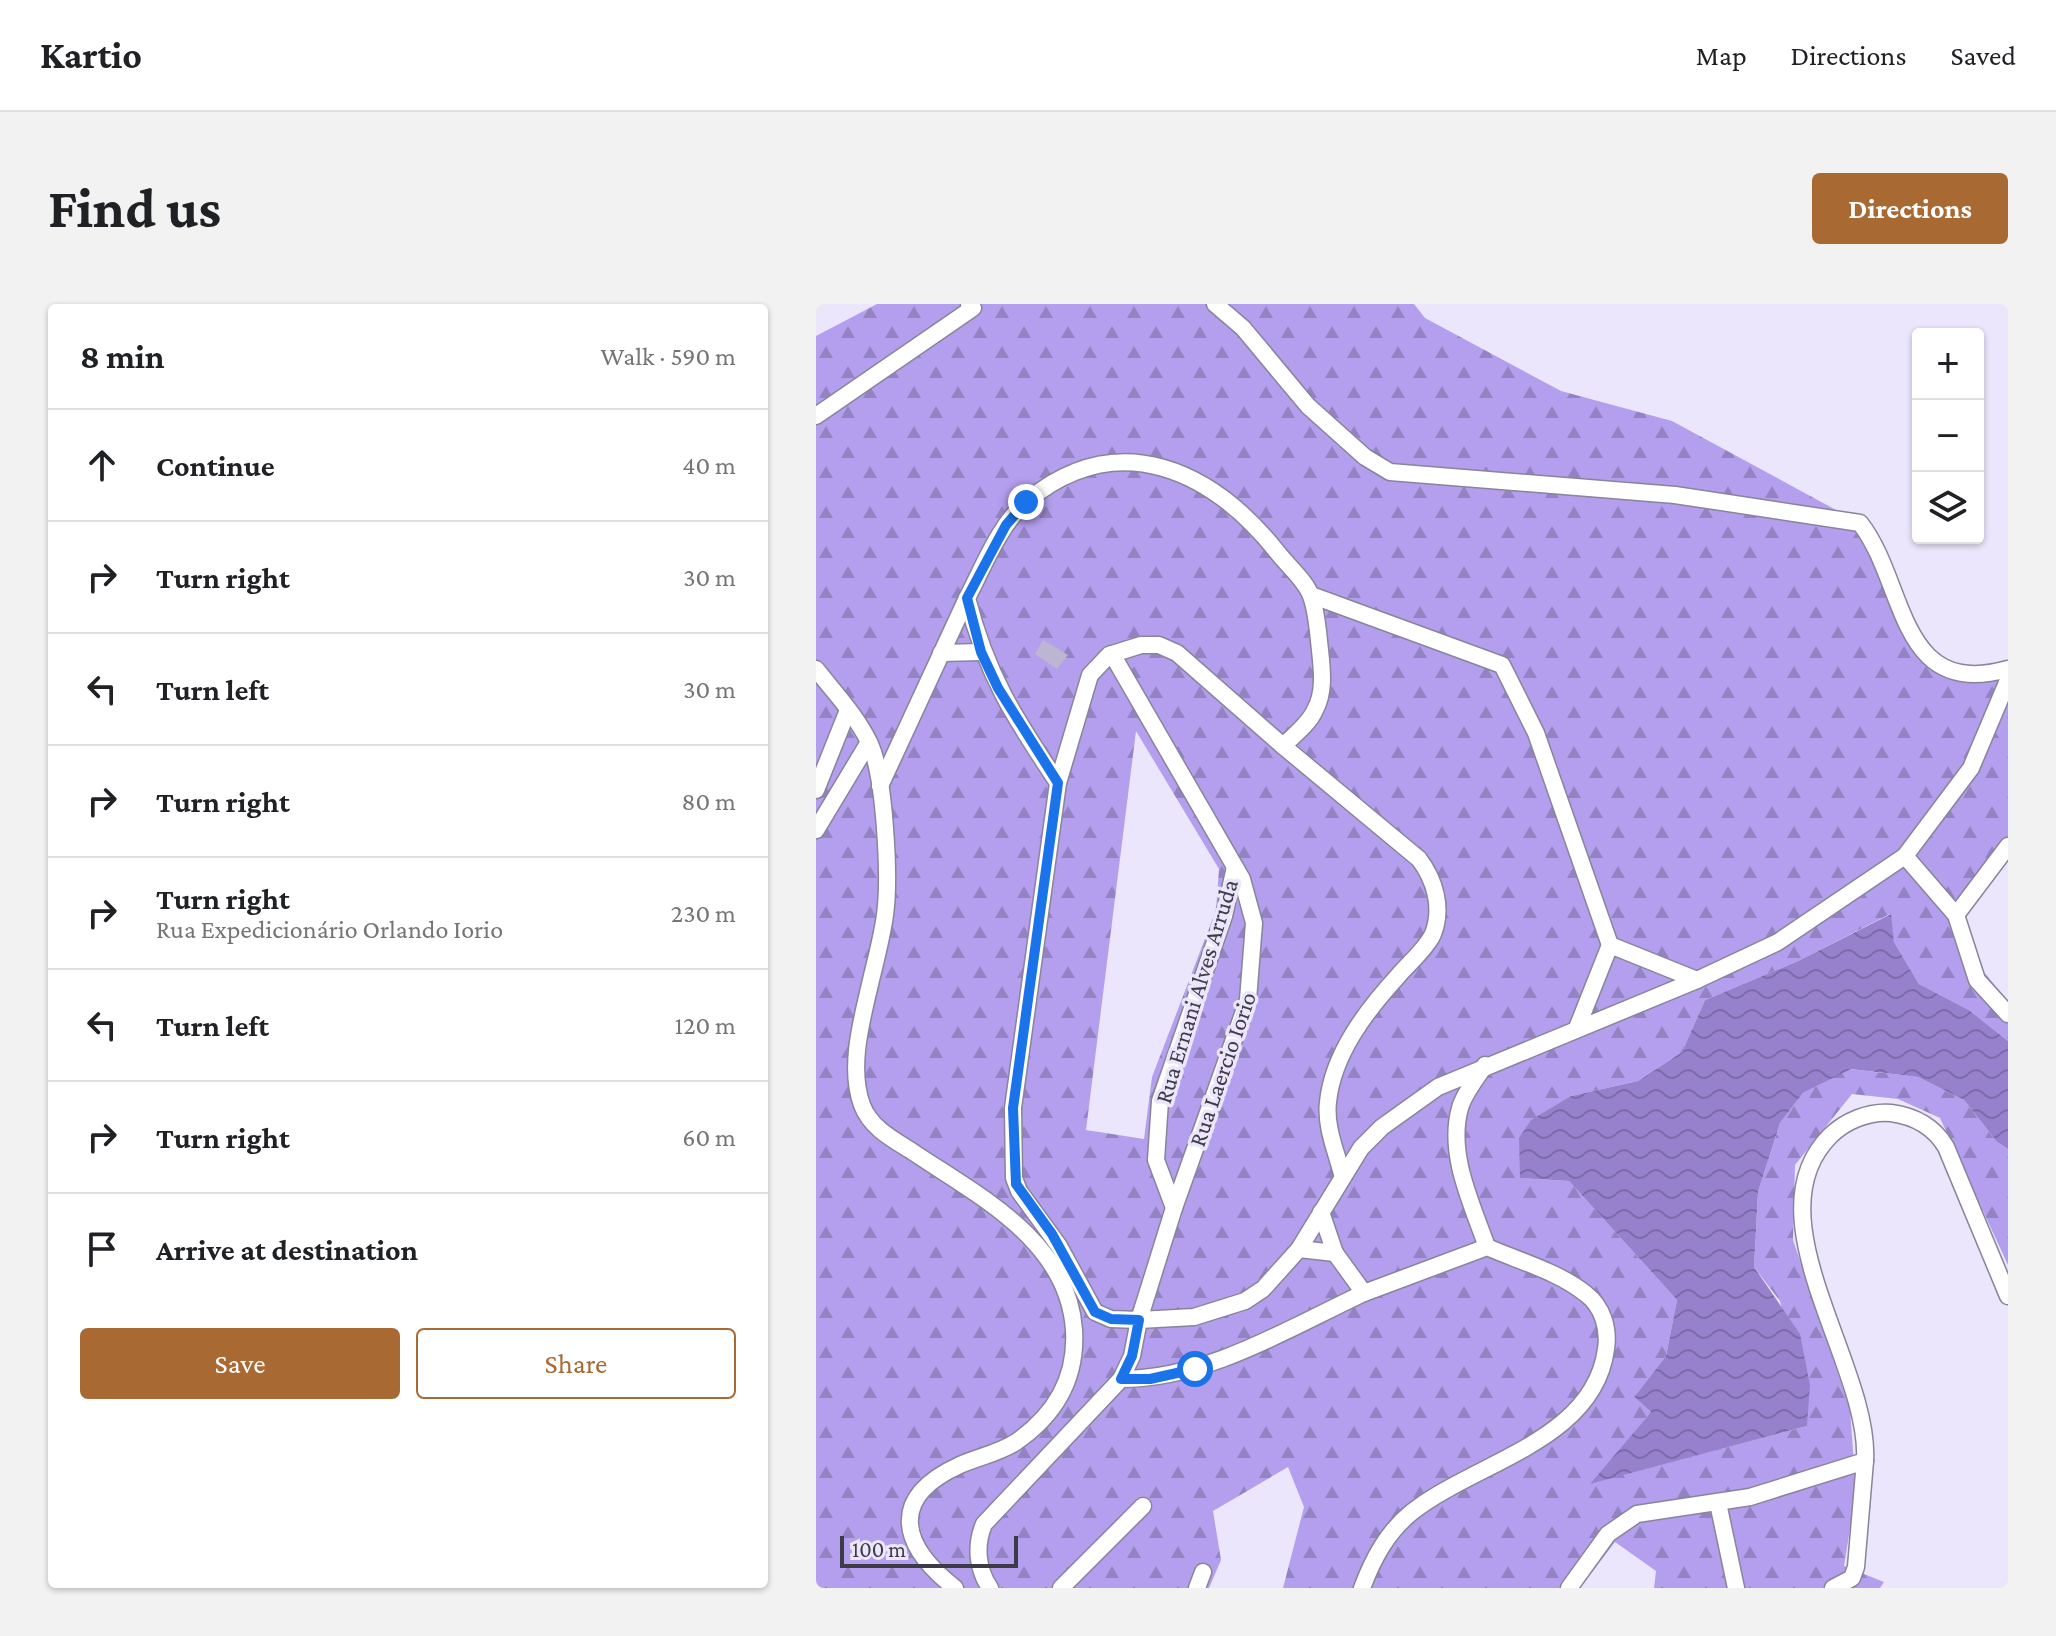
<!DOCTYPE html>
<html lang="en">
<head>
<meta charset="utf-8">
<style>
	:root { --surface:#fff; --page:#f2f2f2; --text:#202124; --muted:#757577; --line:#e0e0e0; --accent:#a96932 }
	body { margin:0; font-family:"Crimson Pro",serif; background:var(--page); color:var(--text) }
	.controls { position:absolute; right:24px; top:24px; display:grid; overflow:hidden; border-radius:8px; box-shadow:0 2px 6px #0004 }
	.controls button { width:72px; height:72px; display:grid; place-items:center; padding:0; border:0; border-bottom:2px solid var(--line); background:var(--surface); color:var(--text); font:40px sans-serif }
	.scale { position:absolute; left:24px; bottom:20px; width:178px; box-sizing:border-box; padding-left:8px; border:4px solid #3d3b45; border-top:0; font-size:22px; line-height:28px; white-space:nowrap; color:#3d3b45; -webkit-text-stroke:6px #ebe6fb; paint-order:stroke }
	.stop { position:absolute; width:24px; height:24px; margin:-18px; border:6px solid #1a73e8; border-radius:50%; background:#fff }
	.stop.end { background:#1a73e8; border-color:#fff; box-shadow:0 2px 8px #0008 }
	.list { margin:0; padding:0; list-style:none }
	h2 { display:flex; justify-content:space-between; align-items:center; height:104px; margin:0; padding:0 32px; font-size:34px }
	h2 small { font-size:26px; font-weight:400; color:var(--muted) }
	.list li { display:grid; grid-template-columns:52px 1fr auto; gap:24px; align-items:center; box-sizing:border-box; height:112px; padding:0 32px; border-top:2px solid var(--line) }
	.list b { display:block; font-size:30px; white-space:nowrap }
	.list p { margin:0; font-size:26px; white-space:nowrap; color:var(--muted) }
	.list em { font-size:26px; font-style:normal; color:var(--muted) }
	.actions { display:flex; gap:16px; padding:24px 32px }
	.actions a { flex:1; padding:18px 0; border:2px solid var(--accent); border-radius:8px; text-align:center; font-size:28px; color:var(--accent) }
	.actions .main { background:var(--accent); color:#fff }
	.icon { flex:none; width:44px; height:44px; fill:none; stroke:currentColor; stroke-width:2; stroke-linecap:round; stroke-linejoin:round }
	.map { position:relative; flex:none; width:1192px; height:1284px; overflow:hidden; border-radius:8px }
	header { display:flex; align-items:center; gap:48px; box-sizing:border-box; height:112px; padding:0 40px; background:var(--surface); border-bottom:2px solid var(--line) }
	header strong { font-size:38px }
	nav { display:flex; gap:44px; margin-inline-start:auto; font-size:28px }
	.intro { display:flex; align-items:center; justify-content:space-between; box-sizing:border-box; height:192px; padding:0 48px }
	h1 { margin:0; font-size:56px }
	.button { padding:20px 36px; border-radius:8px; background:var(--accent); color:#fff; font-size:28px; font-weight:700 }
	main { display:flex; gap:48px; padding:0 48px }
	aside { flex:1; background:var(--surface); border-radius:8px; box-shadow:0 2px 6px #0004 }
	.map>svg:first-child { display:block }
	.forest { fill:url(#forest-firs); fill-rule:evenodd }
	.water { fill:url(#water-waves) }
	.building { fill:#bcb7d0 }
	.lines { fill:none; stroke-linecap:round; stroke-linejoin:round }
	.minor-casing { stroke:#89849b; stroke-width:19 }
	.minor { stroke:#fff; stroke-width:16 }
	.route { stroke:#1a73e8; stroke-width:10 }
	.labels { text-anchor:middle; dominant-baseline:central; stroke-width:7; stroke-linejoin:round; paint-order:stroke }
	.street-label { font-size:24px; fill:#3d3b45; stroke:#ebe6fb }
</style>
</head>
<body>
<header>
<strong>Kartio</strong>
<nav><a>Map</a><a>Directions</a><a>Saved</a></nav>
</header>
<div class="intro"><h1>Find us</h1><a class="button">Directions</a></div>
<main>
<aside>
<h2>8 min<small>Walk · 590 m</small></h2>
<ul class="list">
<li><svg class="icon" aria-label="ahead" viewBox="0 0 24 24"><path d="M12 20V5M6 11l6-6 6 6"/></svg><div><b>Continue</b></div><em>40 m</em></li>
<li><svg class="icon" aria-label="right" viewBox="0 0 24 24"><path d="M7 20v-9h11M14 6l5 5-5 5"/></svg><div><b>Turn right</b></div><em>30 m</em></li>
<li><svg class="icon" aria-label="left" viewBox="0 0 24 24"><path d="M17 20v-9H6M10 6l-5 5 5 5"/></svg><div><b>Turn left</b></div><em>30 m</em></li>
<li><svg class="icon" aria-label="right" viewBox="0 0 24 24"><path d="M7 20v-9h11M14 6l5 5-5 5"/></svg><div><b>Turn right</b></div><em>80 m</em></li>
<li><svg class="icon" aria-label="right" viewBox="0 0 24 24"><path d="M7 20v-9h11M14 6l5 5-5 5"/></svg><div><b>Turn right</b><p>Rua Expedicionário Orlando Iorio</p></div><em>230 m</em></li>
<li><svg class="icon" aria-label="left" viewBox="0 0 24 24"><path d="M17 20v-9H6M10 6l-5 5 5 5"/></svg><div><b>Turn left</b></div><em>120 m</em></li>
<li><svg class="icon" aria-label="right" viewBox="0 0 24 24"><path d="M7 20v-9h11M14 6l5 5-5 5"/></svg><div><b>Turn right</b></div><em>60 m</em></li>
<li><svg class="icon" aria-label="arrive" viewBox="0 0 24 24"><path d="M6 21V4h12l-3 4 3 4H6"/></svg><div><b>Arrive at destination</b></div></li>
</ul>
<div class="actions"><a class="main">Save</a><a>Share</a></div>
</aside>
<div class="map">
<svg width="1192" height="1284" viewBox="0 0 1192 1284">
	<defs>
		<pattern id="forest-firs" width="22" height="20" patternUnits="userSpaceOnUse" patternTransform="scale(2)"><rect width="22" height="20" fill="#b49fee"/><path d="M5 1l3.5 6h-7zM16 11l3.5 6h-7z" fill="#9483c3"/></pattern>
		<pattern id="water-waves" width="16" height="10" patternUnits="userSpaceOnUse" patternTransform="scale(2)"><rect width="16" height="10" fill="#9781cd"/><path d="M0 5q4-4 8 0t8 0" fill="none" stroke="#7c6ba8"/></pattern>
	</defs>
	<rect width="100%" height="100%" fill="#ebe6fb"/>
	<path class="forest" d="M61,0H598L609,14L745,87L856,117L1044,219L1117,356L1153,365L1192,364V542L1141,611L1162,661L1192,697V737L1153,706L1103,680L1078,638L1074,610L982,657L889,696L866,748L822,777L755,792L704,874L753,877L861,996L850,1052L818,1093L835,1108L776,1179L991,1122L964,997L938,963L942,888L964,819L987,789L1034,765L1102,773L1148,796L1181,838L1192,845V961L1124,814L1082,795L1036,790L979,861L977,936L1034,1105L1040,1188L1028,1262L1068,1278L1064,1284H838L840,1267L799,1238L764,1284H467L488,1203L472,1163L397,1207L405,1256L393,1284H0V32ZM320,427L403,565L400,606L336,773L328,835L270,826Z"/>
	<polygon class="water" points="1075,610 1078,638 1103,680 1153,706 1192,737 1192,845 1181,838 1148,796 1102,773 1035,765 987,789 964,819 942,888 938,963 984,1030 994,1081 991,1122 774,1180 835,1108 818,1093 850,1052 861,996 753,877 704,874 703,834 715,816 755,792 822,777 866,748 889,696 982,657"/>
	<polygon class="building" points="227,336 252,351 241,365 219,350"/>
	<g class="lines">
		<defs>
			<g id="minor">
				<path d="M399,0L427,24L492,102L549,153L574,168L859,191L1044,219C1091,279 1081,396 1192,365"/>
				<polyline points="0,112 157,4 153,0"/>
				<polyline points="495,291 686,361 720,429 794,641"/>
				<path d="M151,294C168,262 183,221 211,197C303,121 397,167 462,249C472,262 490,277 495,292C501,308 502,329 504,346C506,365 509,388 499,406C493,420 478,431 467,442L361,349L343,341H325L293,351L274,371L242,479L197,804L198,874L203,887L243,942L279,1008L295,1015L323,1016L316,1052L305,1075L168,1220C159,1241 161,1265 174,1284"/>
				<polyline points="125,349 165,348"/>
				<polyline points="296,350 426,575 438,619 432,696 358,904 323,1016 378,1013 429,997 447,985 483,945 545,844 566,823 622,783 881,676 794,641 761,724"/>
				<path d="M0,365C18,388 40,411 53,438C69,470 74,574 69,611C66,633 60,655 55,676C46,715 32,763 46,801C54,823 76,835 94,846C160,891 252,935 258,1026C261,1075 239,1111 200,1138C183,1149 162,1153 144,1161C71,1194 85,1242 139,1284"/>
				<path d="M467,442L603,555C619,576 627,604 617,630C610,645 593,659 582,672C550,707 517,750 512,798C509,822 520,847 526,870"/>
				<path d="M64,482L151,294C171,372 198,413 242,479"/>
				<polyline points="0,486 32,406"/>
				<polyline points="0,526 53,438"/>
				<polyline points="1089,552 1155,464 1192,376"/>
				<polyline points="1140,611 1192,542"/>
				<polyline points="881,676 962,638 1089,552 1140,611 1161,676 1192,710"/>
				<path d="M669,761C661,774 648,789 644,804C631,850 656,900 671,943"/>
				<polyline points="358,904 340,856 344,797 408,612 419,563"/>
				<polyline points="483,945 519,949 505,908"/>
				<path d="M305,1075C391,1075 471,1025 548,989L519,949"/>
				<path d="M1049,1157C1055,1062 933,913 1014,832C1029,817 1053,807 1075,809C1098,812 1118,823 1130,843L1192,992"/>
				<polyline points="902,1199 920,1284"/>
				<polyline points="245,1284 327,1202"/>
				<polyline points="381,1284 387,1268"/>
				<path d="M546,1284C557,1255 571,1228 596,1208C659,1158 778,1137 790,1045C793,1025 787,1003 770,990C743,968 703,957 671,943L548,989"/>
				<polyline points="753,1284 792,1230 821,1210 934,1193 1049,1157 1040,1263 1036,1274 1017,1284"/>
			</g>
		</defs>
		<use href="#minor" class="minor-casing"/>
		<use href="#minor" class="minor"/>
	</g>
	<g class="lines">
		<polyline class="route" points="210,198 190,221 151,294 165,348 182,384 242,479 197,804 200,880 236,930 279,1008 295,1015 323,1016 316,1052 305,1075 334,1075 379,1065"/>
	</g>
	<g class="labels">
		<g class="street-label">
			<text transform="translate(380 687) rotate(-73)">Rua Ernani Alves Arruda</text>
			<text transform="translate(406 765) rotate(-71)">Rua Laercio Iorio</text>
		</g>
	</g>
</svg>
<div class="controls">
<button>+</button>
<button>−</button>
<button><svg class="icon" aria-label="layers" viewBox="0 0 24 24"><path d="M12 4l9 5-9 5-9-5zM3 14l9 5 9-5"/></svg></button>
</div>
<div class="scale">100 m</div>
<div class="stop" style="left:379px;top:1065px"></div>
<div class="stop end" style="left:210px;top:198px"></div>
</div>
</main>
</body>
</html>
